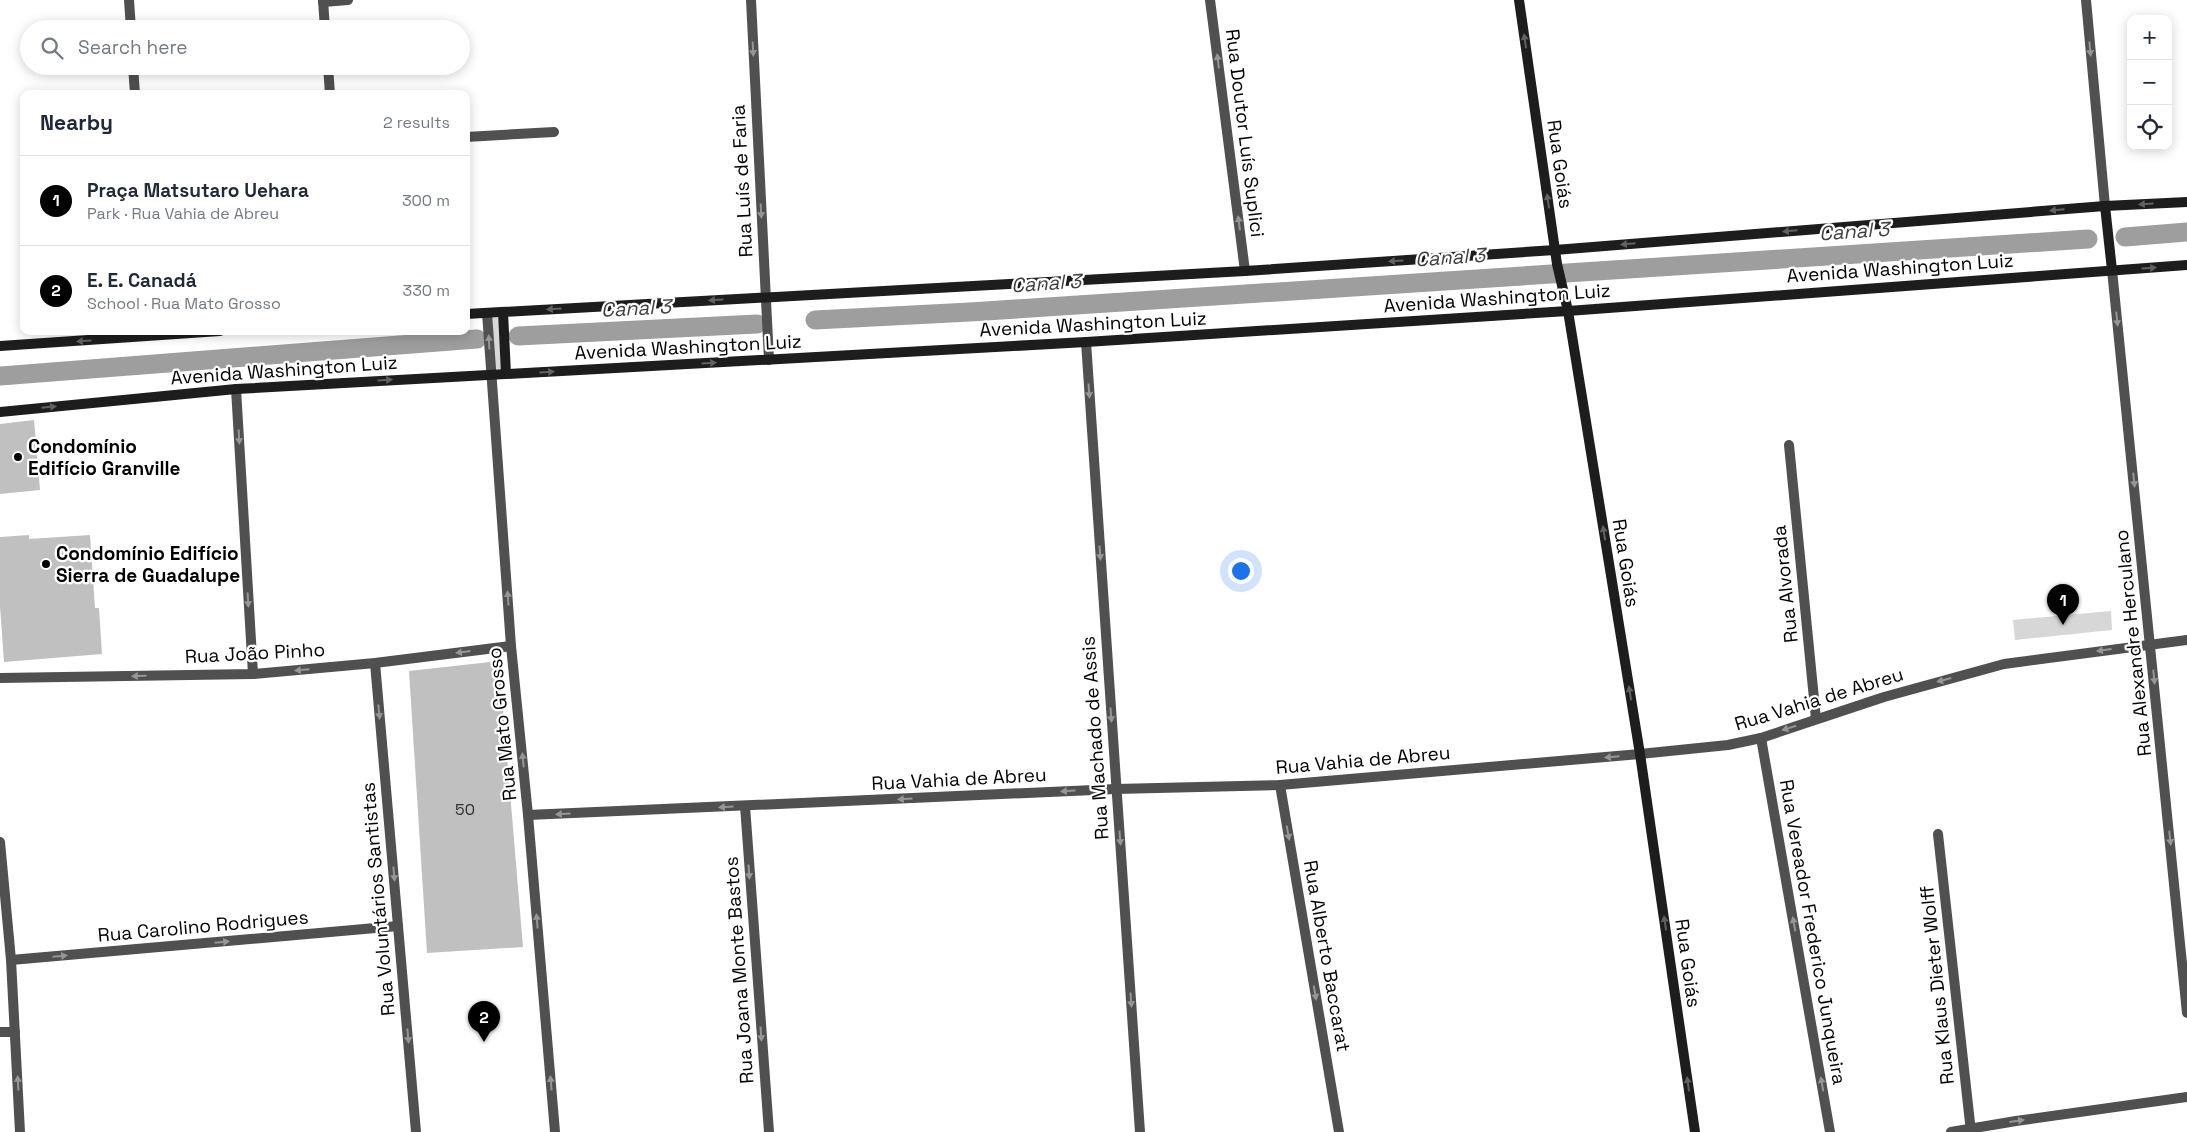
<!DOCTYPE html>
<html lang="en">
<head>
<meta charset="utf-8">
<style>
	:root { --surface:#fff; --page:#f2f2f3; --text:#1f2937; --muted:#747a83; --line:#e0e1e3; --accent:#000 }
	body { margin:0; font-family:"Space Grotesk",sans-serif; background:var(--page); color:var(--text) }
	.controls { position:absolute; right:15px; top:15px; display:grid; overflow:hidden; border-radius:10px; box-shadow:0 2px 12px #0003 }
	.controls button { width:45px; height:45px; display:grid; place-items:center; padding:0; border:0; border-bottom:1px solid var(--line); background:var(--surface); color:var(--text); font:25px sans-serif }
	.you { position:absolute; left:1240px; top:570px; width:18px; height:18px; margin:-12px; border:4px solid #fff; border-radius:50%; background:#1a73e8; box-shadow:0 0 0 8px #1a73e833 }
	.badge { display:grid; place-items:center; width:32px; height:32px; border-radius:50%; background:var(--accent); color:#fff; font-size:16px; font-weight:700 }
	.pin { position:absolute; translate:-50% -41px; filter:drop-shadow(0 1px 2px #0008) }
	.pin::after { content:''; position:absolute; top:26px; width:18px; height:15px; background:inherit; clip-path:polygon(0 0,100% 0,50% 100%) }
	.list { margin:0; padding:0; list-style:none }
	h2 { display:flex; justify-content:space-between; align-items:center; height:65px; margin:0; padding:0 20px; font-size:21px }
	h2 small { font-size:16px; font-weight:400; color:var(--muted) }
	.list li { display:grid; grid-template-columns:32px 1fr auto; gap:15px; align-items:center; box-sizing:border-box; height:90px; padding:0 20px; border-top:1px solid var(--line) }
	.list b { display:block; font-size:19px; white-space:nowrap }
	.list p { margin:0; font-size:16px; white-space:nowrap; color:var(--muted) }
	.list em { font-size:16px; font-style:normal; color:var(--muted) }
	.icon { flex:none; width:28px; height:28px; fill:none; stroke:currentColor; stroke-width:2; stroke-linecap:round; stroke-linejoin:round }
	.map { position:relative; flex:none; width:2187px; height:1132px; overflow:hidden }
	.search { position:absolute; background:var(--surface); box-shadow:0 2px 12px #0003; left:20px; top:20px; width:450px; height:55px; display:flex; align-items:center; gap:12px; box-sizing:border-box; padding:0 18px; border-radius:28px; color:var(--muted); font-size:19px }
	.panel { position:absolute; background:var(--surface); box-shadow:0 2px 12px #0003; left:20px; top:90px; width:450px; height:245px; border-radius:10px }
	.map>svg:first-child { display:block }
	.green { fill:#d7d7d7 }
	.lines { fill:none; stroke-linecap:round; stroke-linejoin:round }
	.canal { stroke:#9e9e9e; stroke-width:19 }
	.building { fill:#c0c0c0 }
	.minor { stroke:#505050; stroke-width:10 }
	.tertiary { stroke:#505050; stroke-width:10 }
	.secondary { stroke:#1d1d1d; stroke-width:10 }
	.oneway { fill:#616161 }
	.oneway2 { fill:#969696 }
	.poi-dot { fill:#000; stroke:#fff; stroke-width:2 }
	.labels { text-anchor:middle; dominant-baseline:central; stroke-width:4.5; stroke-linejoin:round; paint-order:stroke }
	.number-label { font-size:16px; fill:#303030 }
	.street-label { font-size:19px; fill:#000; stroke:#fff }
	.poi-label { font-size:19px; font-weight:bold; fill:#000; stroke:#fff; text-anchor:start }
	.water-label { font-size:20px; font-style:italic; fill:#3f3f3f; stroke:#fff }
</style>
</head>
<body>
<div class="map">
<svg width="2187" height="1132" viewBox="0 0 2187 1132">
	<rect width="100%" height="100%" fill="#fff"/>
	<g class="green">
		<polygon points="492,318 499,318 501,369 495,369"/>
		<polygon points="2111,611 2112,630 2015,640 2013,620"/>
	</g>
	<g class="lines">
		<g class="canal">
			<polyline points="2125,237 2187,232"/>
			<polyline points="815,320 970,312 2088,239"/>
			<polyline points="518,336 757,324"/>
			<polyline points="0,376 477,339"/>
		</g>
	</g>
	<g class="building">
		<polygon points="34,420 40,490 0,494 0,424"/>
		<polygon points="29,535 29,539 90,535 95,608 99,608 102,654 4,662 0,606 0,537"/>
		<polygon points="499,661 523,947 427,953 409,671"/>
	</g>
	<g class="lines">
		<g class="minor">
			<polyline points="129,0 131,29"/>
			<polyline points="323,0 325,29"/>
			<polyline points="751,0 769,360"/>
			<polyline points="1210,0 1245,271"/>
			<polyline points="2086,0 2105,206"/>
			<polyline points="323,2 348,0"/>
			<polyline points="133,66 135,94"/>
			<polyline points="328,66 330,94"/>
			<polyline points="466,137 554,132"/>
			<polyline points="2112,270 2187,1013"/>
			<polyline points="1086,342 1140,1132"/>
			<polyline points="236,389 253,674"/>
			<polyline points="1789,445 1816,719"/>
			<polyline points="375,663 416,1132"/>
			<polyline points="0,678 253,674 375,663 511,646"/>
			<polyline points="1761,738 1830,1132"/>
			<polyline points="1280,785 1339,1132"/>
			<polyline points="745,806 769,1132"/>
			<polyline points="528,815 1116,789 1280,785 1640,754 1728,745 1761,738 1884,697 2004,664 2187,640"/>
			<polyline points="1938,834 1971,1132"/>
			<polyline points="11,960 398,926"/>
			<polyline points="0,1032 15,1032"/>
			<polyline points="1951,1132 2016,1121 2187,1097"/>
		</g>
		<g class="tertiary">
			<polyline points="487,313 511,646 528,815 555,1132"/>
			<polyline points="0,842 11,960 20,1132"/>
		</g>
		<g class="secondary">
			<polyline points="1519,0 1557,264 1568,311 1640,754 1695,1132"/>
			<polyline points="2105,206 2112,270"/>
			<polyline points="503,312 506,374"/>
			<polyline points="466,314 1245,271 1555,250 2105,206 2187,202"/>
			<polyline points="0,346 220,331"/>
			<polyline points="0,412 236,389 1086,342 1568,311 2187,265"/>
		</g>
	</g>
	<defs><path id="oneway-solid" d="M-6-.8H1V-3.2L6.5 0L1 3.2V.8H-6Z" transform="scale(1.25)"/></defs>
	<g class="oneway">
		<use href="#oneway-solid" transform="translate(1525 41) rotate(-98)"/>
		<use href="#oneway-solid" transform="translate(1548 201) rotate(-98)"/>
		<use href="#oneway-solid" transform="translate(2146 204) rotate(177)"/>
		<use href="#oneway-solid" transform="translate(2057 210) rotate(175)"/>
		<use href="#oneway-solid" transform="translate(1790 231) rotate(175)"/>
		<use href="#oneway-solid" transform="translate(1628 244) rotate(175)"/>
		<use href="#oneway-solid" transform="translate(1396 261) rotate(176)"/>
		<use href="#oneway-solid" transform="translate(2149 268) rotate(-4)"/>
		<use href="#oneway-solid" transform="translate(716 300) rotate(177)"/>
		<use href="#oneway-solid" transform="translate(554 309) rotate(177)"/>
		<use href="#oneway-solid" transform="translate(84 341) rotate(177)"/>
		<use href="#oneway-solid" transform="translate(709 363) rotate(-3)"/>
		<use href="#oneway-solid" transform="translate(547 372) rotate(-3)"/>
		<use href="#oneway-solid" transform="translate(385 380) rotate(-3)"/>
		<use href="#oneway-solid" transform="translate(49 407) rotate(-6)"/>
		<use href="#oneway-solid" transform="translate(1604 533) rotate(-99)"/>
		<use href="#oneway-solid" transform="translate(1630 693) rotate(-99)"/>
		<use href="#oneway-solid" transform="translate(1665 923) rotate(-98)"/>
		<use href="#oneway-solid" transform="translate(1688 1084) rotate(-98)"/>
	</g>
	<g class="oneway2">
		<use href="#oneway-solid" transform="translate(753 49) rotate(87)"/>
		<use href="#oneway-solid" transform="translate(2090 49) rotate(85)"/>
		<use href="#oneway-solid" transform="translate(1218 61) rotate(-97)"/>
		<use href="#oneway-solid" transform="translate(761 211) rotate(87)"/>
		<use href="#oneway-solid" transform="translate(1239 223) rotate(-97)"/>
		<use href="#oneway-solid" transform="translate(2117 319) rotate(84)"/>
		<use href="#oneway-solid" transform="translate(489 342) rotate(-93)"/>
		<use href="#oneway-solid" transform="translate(1089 391) rotate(86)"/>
		<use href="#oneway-solid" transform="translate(239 437) rotate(87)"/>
		<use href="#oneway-solid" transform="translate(2134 480) rotate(84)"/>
		<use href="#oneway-solid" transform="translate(1100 553) rotate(86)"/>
		<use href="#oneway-solid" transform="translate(508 598) rotate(-94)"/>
		<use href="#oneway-solid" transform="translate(248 600) rotate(87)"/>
		<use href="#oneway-solid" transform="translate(2104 650) rotate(172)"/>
		<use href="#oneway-solid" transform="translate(463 652) rotate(173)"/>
		<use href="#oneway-solid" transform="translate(302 670) rotate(175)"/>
		<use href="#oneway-solid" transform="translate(139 676) rotate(179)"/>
		<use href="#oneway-solid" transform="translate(2154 677) rotate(84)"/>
		<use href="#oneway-solid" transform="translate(1944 680) rotate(165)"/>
		<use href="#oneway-solid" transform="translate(379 712) rotate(85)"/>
		<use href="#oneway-solid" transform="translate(1111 715) rotate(86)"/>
		<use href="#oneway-solid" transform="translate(1789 728) rotate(162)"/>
		<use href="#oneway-solid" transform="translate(1612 757) rotate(175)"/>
		<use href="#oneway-solid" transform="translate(523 760) rotate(-96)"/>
		<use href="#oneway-solid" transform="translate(1068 791) rotate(177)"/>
		<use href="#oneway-solid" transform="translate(905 799) rotate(177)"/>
		<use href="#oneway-solid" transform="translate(726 807) rotate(177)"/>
		<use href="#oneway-solid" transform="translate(563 814) rotate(177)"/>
		<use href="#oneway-solid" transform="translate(1288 833) rotate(80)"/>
		<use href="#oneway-solid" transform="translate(1120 838) rotate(86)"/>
		<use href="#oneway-solid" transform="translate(2170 838) rotate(84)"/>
		<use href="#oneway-solid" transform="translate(749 872) rotate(86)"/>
		<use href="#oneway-solid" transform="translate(394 874) rotate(85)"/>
		<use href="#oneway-solid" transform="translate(537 921) rotate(-95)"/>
		<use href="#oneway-solid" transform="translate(1794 924) rotate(-100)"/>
		<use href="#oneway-solid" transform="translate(222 942) rotate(-5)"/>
		<use href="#oneway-solid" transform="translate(60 956) rotate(-5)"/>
		<use href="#oneway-solid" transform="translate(1315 993) rotate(80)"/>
		<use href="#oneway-solid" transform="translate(1131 1000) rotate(86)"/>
		<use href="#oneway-solid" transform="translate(761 1034) rotate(86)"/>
		<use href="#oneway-solid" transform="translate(408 1036) rotate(85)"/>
		<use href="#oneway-solid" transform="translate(18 1083) rotate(-93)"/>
		<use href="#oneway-solid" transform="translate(551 1083) rotate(-95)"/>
		<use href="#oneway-solid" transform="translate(1822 1084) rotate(-100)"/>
		<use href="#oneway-solid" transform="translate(2017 1121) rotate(-8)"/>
	</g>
	<g class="poi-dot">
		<circle cx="18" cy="457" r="5"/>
		<circle cx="46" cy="564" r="5"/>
	</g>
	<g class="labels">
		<g class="number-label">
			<text x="465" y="809">50</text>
		</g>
		<g class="street-label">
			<text transform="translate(1245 133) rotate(83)">Rua Doutor Luís Suplici</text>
			<text transform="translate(1560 164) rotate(82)">Rua Goiás</text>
			<text transform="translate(742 181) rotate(-93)">Rua Luís de Faria</text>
			<text transform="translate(1900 268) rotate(-4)">Avenida Washington Luiz</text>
			<text transform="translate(1497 298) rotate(-4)">Avenida Washington Luiz</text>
			<text transform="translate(1093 324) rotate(-3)">Avenida Washington Luiz</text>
			<text transform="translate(688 347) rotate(-3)">Avenida Washington Luiz</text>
			<text transform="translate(284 370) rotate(-4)">Avenida Washington Luiz</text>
			<text transform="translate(1626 563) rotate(81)">Rua Goiás</text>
			<text transform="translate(1785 584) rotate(-96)">Rua Alvorada</text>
			<text transform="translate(2133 643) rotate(-96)">Rua Alexandre Herculano</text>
			<text transform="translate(255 653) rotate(-3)">Rua João Pinho</text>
			<text transform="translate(1819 699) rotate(-17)">Rua Vahia de Abreu</text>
			<text transform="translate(502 724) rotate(-96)">Rua Mato Grosso</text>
			<text transform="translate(1095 738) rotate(-94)">Rua Machado de Assis</text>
			<text transform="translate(1363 760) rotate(-5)">Rua Vahia de Abreu</text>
			<text transform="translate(959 779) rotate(-3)">Rua Vahia de Abreu</text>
			<text transform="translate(378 899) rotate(-95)">Rua Voluntários Santistas</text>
			<text transform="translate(203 926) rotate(-5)">Rua Carolino Rodrigues</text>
			<text transform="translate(1813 932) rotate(80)">Rua Vereador Frederico Junqueira</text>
			<text transform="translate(1327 956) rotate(80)">Rua Alberto Baccarat</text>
			<text transform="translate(1688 963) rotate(82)">Rua Goiás</text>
			<text transform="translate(739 970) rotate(-94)">Rua Joana Monte Bastos</text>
			<text transform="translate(1937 985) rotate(-96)">Rua Klaus Dieter Wolff</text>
		</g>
		<g class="poi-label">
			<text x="28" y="446">Condomínio<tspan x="28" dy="22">Edifício Granville</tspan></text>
			<text x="56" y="553">Condomínio Edifício<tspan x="56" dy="22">Sierra de Guadalupe</tspan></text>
		</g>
		<g class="water-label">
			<text transform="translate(1854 231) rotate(-4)">Canal 3</text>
			<text transform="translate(1450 257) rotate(-4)">Canal 3</text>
			<text transform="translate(1046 283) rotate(-4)">Canal 3</text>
			<text transform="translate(636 308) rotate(-3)">Canal 3</text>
		</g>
	</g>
</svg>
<div class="controls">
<button>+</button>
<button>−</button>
<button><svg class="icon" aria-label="locate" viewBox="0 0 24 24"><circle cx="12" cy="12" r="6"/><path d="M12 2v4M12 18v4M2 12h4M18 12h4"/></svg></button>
</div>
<div class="you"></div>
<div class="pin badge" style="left:2063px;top:625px">1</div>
<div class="pin badge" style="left:484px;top:1042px">2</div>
<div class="search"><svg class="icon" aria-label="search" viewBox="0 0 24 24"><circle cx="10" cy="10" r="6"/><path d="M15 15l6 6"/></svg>Search here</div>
<section class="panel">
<h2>Nearby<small>2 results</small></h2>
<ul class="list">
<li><span class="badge">1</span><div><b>Praça Matsutaro Uehara</b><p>Park · Rua Vahia de Abreu</p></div><em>300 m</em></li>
<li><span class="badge">2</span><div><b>E. E. Canadá</b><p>School · Rua Mato Grosso</p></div><em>330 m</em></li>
</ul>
</section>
</div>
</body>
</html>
